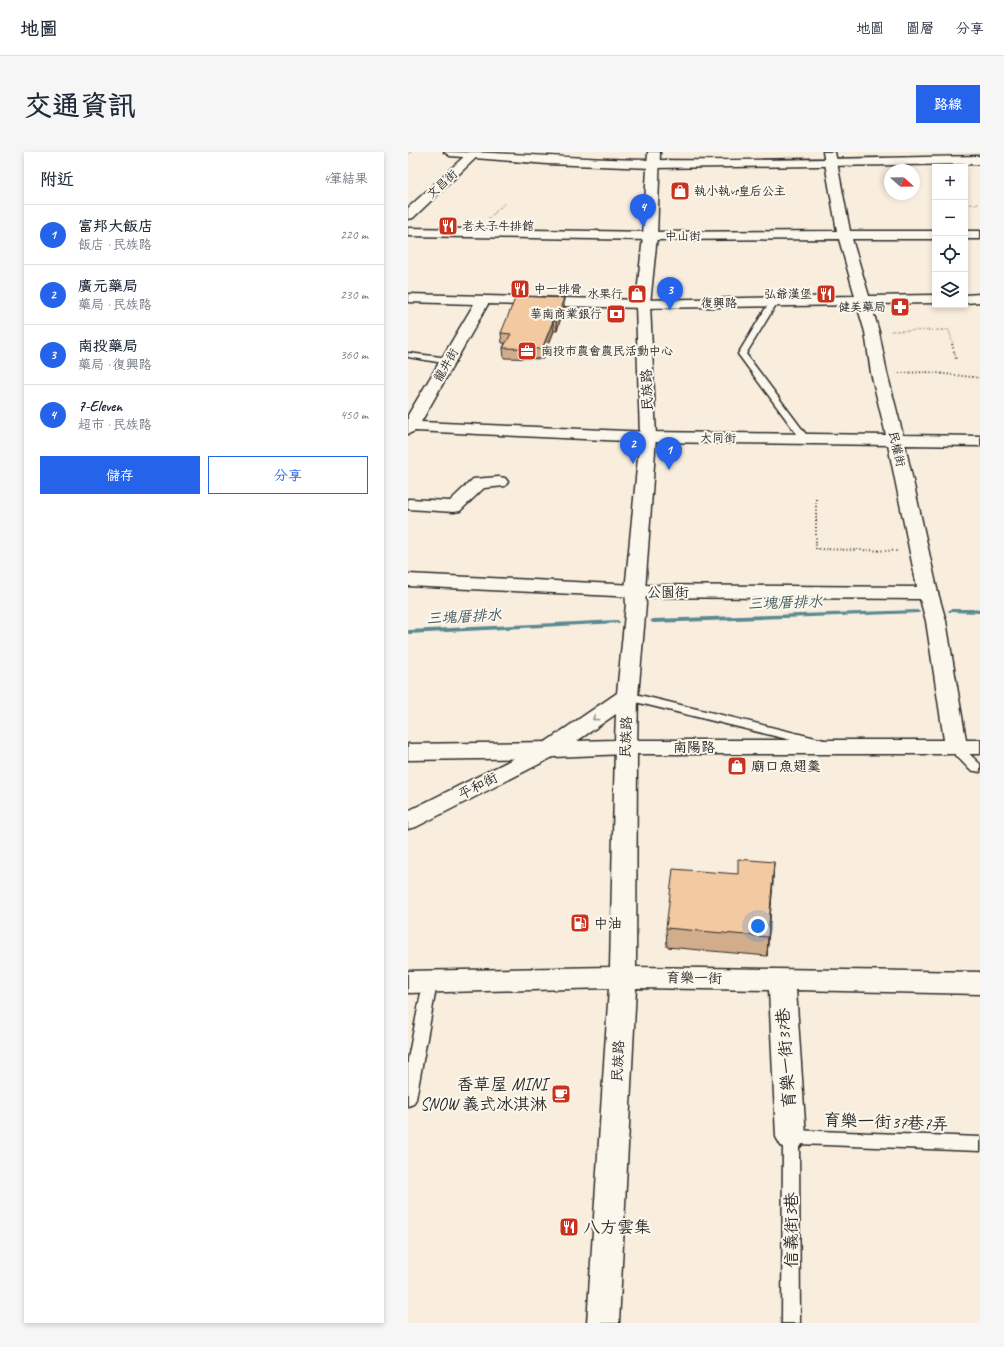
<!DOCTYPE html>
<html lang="zh-TW">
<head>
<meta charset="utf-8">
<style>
	:root { --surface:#fff; --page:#f6f6f7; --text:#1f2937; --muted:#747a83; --line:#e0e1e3; --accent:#2563eb }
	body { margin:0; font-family:Caveat,"LXGW WenKai TC",sans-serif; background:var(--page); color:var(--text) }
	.controls { position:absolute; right:12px; top:12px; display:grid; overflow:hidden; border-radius:0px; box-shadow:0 2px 6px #0003 }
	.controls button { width:36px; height:36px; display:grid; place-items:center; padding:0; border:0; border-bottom:1px solid var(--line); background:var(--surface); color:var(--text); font:20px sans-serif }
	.compass { position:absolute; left:476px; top:12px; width:36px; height:36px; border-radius:50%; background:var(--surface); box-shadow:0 2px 6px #0003; rotate:110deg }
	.you { position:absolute; left:350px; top:774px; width:14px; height:14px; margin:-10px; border:3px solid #fff; border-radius:50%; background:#1a73e8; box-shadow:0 0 0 6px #1a73e833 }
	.badge { display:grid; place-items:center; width:26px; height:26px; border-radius:50%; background:var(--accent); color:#fff; font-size:13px; font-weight:700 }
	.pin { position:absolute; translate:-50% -33px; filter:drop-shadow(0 1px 2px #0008) }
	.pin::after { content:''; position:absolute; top:21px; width:14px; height:12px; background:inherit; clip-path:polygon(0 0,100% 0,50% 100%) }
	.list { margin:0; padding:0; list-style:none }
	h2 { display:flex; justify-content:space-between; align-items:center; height:52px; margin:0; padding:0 16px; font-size:17px }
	h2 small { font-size:13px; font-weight:400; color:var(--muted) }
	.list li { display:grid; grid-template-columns:26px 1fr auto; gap:12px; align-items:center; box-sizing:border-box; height:60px; padding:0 16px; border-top:1px solid var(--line) }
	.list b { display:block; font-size:15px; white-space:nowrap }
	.list p { margin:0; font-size:13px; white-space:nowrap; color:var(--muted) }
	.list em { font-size:13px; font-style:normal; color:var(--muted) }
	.actions { display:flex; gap:8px; padding:12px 16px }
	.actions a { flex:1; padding:9px 0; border:1px solid var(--accent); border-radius:0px; text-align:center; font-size:14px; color:var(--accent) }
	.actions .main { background:var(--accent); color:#fff }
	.icon { flex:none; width:22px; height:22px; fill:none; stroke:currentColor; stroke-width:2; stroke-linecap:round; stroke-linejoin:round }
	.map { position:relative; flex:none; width:572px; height:1171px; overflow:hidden; border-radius:0px }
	header { display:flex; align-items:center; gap:24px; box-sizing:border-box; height:56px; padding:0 20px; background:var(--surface); border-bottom:1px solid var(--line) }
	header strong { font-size:19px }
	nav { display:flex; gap:22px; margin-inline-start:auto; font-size:14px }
	.intro { display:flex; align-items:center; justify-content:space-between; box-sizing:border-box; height:96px; padding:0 24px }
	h1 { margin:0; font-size:28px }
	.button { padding:10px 18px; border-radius:0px; background:var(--accent); color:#fff; font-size:14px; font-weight:700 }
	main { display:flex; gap:24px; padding:0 24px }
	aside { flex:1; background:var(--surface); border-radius:0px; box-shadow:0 2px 6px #0003 }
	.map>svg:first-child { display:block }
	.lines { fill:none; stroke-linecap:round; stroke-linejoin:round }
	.stream { fill:#5a8993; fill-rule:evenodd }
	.service-casing { stroke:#2b2b2b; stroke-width:3 }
	.minor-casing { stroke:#2b2b2b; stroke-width:3 }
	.secondary-casing { stroke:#2b2b2b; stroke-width:3 }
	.primary-casing { stroke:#2b2b2b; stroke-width:3 }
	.path-far1 { stroke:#2b2b2b; stroke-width:1.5; stroke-dasharray:0.5 2; stroke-linecap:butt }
	.path { stroke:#2b2b2b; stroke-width:2; stroke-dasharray:1 2.5; stroke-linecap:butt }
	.service { fill:#fbf7ec; fill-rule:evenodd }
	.minor { fill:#fbf7ec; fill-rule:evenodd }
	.secondary { fill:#fbf7ec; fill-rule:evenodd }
	.primary { fill:#fbf7ec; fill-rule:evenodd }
	.wall { fill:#d1ad8b; stroke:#2b2b2b }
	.shaded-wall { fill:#aa8d71; stroke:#2b2b2b }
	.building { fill:#f3c9a2; stroke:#2b2b2b }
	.oneway { stroke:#93918c }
	.labels { text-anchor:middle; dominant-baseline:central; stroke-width:4; stroke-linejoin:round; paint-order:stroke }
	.far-street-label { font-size:12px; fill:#2b2b2b; stroke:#fbf7ec }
	.far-poi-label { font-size:12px; fill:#2b2b2b; stroke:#fbf7ec; text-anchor:start }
	.street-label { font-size:14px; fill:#2b2b2b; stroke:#fbf7ec }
	.poi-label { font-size:14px; fill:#2b2b2b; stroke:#fbf7ec; text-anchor:start }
	.water-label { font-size:15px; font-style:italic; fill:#435a5f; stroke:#fbf7ec }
	.near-street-label { font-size:17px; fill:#2b2b2b; stroke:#fbf7ec }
	.near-poi-label { font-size:17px; fill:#2b2b2b; stroke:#fbf7ec; text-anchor:end }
</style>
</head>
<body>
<header>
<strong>地圖</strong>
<nav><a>地圖</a><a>圖層</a><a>分享</a></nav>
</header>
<div class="intro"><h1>交通資訊</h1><a class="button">路線</a></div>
<main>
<aside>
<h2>附近<small>4筆結果</small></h2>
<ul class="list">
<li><span class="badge">1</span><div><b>富邦大飯店</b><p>飯店 · 民族路</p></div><em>220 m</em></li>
<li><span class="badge">2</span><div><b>廣元藥局</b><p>藥局 · 民族路</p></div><em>230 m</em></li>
<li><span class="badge">3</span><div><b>南投藥局</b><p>藥局 · 復興路</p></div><em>360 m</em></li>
<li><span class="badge">4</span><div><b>7-Eleven</b><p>超市 · 民族路</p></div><em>450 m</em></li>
</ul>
<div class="actions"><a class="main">儲存</a><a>分享</a></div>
</aside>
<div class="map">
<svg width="572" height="1171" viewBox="0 0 572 1171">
	<rect width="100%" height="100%" fill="#f9eedd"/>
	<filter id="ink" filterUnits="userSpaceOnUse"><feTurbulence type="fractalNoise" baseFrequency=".025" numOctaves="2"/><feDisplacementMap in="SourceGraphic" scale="8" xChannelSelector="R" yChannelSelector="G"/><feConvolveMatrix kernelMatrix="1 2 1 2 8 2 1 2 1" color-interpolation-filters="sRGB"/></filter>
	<g filter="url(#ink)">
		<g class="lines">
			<g class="stream">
				<polygon points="543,457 572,457 572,461 541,460 540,459"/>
				<polygon points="509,458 512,460 511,461 245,471 242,469 245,467"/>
				<polygon points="209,468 211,469 212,470 211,471 0,482 0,478"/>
			</g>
			<defs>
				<g id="service">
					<polygon points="362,149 369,151 338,202 400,285 400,289 394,289 330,202"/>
					<polygon points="0,201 41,206 45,209 41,212 0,205"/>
					<polygon points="219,540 416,588 422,592 416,596 215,547 213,544"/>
					<polygon points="548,592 552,593 572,612 572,620 562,618 544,599 542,596 544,593"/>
					<polygon points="22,825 27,827 29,831 8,947 5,952 0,954 0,907 15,831 17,827"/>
					<polygon points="383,978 572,985 572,999 391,992 392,1171 374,1171 375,985 377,980"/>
				</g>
				<g id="minor">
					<polygon points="61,0 74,0 5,66 0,67 0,56"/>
					<path d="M415,0H427L442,79H527V87H444L461,144L527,143V151L463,152L471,180L479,221L495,283L572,284V294L497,293L530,441L538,469L558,588H572V602H229L228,815L572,820V842L388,838L398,985L393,994L383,998L373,994L368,985L361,838L228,836L211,1171H179L201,836L0,841V819L202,815L207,595L210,590L218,588H536L518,469L512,447L227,445L0,434V422L227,433L509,435L480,293L240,290L7,279L0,282V263L66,152L0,150V142L235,148L447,144L431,87L242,88L0,84V76L242,80L429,79ZM80,152L235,156L449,153L457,180L463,221L478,283L240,280L13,270Z"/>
					<rect x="557" y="79" width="15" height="8"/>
					<polygon points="572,142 572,150 557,151 557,143"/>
					<polygon points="91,325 97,326 100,330 97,334 76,336 52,359 46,360 0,357 0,347 42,349 65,327"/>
					<polygon points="141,590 149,593 152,598 149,603 141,606 0,608 0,592"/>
				</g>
				<path id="secondary" d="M240,0H252L249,84L242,152L248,285L237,439L238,452L230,544L229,595L226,600L218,602L145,605L8,675L0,677V659L133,593L209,541L218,452L217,439L232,285L228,152L235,84ZM208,562L207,588L169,589Z"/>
				<path id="primary" d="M36,0C106,0 175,8 245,8C354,9 463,6 572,4V12L244,16L139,12L42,4Z"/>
			</defs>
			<use href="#service" class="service-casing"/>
			<use href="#minor" class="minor-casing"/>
			<use href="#secondary" class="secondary-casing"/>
			<use href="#primary" class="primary-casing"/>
			<g class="path-far1">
				<polyline points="0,2 3,0"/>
				<polyline points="557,52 572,52"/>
				<polyline points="81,66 97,51"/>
				<polyline points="483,179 541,178 545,193"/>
			</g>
			<g class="path">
				<polyline points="544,192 548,207"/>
				<polyline points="491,221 520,220 572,226"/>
				<polyline points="408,347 408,397 491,399"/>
			</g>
			<use href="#service" class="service"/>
			<use href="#minor" class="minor"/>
			<use href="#secondary" class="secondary"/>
			<use href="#primary" class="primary"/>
		</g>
		<g class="wall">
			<polygon points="156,155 149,179 146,179 135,207 96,206 95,196 97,191 94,191 93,181"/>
			<polygon points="365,729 359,804 259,795 258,776"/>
		</g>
		<g class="shaded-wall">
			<polygon points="156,146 156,155 149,179 148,169"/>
			<polygon points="145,169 146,179 135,207 134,197"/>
			<polygon points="366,710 365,729 359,804 360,785"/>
		</g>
		<g class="building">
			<polygon points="108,144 156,146 148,169 145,169 134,197 95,196 103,182 93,181"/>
			<polygon points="330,707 366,710 360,785 258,776 265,717 330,722"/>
		</g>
		<defs><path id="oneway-chevron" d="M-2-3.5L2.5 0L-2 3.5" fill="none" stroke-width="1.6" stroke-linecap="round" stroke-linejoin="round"/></defs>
		<use class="oneway" href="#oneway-chevron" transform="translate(187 566) rotate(146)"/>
	</g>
	<defs>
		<symbol id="shop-square" viewBox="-11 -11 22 22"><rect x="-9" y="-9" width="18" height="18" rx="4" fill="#c8321e" stroke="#fbf7ec"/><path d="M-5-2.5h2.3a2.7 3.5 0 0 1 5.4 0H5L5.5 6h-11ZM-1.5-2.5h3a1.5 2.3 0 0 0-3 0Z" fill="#fff"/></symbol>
		<symbol id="restaurant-square" viewBox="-11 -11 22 22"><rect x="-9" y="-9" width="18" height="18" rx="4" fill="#c8321e" stroke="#fbf7ec"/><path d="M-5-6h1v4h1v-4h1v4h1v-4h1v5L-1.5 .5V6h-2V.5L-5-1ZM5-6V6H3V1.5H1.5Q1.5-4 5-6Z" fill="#fff"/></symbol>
		<symbol id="pharmacy-square" viewBox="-11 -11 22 22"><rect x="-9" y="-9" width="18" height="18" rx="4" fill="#c8321e" stroke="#fbf7ec"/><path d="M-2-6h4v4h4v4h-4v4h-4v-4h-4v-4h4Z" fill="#fff"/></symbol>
		<symbol id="bank-square" viewBox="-11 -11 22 22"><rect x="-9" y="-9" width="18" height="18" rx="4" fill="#c8321e" stroke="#fbf7ec"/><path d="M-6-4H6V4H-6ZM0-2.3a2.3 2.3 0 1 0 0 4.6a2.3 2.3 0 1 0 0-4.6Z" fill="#fff"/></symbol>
		<symbol id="office-square" viewBox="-11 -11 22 22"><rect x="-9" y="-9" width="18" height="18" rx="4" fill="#c8321e" stroke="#fbf7ec"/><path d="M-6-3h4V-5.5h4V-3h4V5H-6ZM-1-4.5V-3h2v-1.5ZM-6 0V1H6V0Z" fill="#fff"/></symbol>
		<symbol id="fuel-square" viewBox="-11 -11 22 22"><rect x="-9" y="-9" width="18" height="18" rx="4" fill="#c8321e" stroke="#fbf7ec"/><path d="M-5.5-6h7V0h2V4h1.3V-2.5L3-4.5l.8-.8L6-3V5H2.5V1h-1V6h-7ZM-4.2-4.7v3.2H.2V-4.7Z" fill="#fff"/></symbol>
		<symbol id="cafe-square" viewBox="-11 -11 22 22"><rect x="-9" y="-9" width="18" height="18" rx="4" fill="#c8321e" stroke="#fbf7ec"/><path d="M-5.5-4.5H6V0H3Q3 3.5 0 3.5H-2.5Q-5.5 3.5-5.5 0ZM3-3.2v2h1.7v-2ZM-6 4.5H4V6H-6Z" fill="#fff"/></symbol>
	</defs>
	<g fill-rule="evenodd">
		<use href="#shop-square" x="261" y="28" width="22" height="22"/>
		<use href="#restaurant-square" x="29" y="63" width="22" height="22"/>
		<use href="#restaurant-square" x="101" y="126" width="22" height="22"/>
		<use href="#shop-square" x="218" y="131" width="22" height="22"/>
		<use href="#restaurant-square" x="407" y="131" width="22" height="22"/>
		<use href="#pharmacy-square" x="481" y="144" width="22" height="22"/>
		<use href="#bank-square" x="197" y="151" width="22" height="22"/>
		<use href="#office-square" x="108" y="188" width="22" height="22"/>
		<use href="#shop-square" x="318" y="603" width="22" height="22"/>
		<use href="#fuel-square" x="161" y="760" width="22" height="22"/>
		<use href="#cafe-square" x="142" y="931" width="22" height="22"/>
		<use href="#restaurant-square" x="150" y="1064" width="22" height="22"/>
	</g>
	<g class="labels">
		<g class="far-street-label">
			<text transform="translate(34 32) rotate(-42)">文昌街</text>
			<text x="275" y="84">中山街</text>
			<text x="311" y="151">復興路</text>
			<text transform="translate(38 213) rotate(-60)">龍井街</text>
			<text transform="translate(310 286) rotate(1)">大同街</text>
			<text transform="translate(489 297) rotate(77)">民權街</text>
		</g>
		<g class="far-poi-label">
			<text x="286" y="39">執小執vs皇后公主</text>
			<text x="54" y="74">老夫子牛排館</text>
			<text x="126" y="137">中一排骨</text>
			<text x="215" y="142" text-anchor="end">水果行</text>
			<text x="404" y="142" text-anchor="end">弘爺漢堡</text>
			<text x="478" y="155" text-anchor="end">健美藥局</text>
			<text x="194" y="162" text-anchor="end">華南商業銀行</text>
			<text x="133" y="199">南投市農會農民活動中心</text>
		</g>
		<g class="street-label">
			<text transform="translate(239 238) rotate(-92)">民族路</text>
			<text x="260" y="440">公園街</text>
			<text transform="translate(218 585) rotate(-88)">民族路</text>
			<text x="286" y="595">南陽路</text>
			<text transform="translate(70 634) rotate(-27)">平和街</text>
			<text transform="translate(286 826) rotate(1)">育樂一街</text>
			<text transform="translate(210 909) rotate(-87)">民族路</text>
		</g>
		<g class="poi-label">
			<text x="343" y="614">廟口魚翅羹</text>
			<text x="186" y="771">中油</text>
		</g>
		<g class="water-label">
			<text transform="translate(377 451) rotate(-2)">三塊厝排水</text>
			<text transform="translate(56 465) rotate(-3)">三塊厝排水</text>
		</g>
		<g class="near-street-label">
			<text transform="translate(378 906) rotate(-94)">育樂一街37巷</text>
			<text transform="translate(478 970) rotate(2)">育樂一街37巷7弄</text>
			<text transform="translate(383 1078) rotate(-90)">信義街3巷</text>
		</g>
		<g class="near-poi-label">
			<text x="139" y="932">香草屋 MINI<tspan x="139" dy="20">SNOW 義式冰淇淋</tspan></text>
			<text x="175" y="1075" text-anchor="start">八方雲集</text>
		</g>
	</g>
</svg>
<div class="controls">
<button>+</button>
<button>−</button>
<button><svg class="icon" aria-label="locate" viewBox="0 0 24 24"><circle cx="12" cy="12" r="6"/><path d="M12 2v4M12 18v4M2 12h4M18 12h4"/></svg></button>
<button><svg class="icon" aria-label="layers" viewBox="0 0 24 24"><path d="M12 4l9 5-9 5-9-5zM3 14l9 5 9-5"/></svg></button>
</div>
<svg class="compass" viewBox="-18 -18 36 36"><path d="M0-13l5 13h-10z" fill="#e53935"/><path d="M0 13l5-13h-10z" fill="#747a83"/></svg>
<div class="you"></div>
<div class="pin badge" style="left:261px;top:318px">1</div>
<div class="pin badge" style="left:225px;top:312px">2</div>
<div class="pin badge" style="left:262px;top:158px">3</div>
<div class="pin badge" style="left:235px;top:75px">4</div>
</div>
</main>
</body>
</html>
